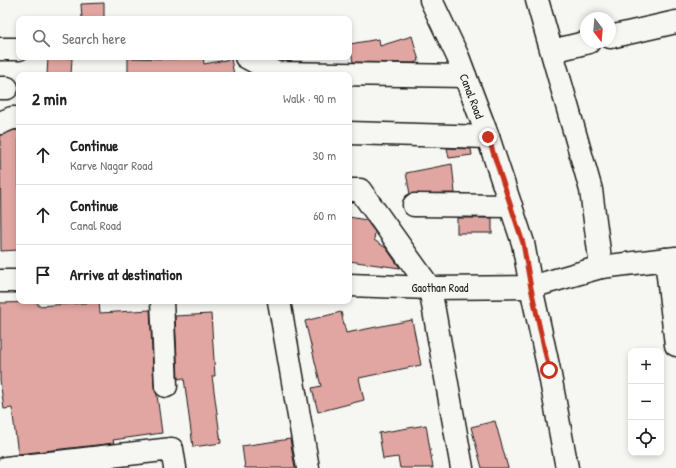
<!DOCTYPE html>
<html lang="en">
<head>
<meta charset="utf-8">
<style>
	:root { --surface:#fff; --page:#f6f6f6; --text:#222; --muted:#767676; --line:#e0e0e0 }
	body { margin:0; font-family:"Patrick Hand",sans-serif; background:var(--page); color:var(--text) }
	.controls { position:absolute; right:12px; bottom:12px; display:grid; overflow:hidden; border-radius:8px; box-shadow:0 2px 6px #0003 }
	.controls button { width:36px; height:36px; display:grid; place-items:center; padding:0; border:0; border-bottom:1px solid var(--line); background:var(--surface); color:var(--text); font:20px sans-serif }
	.compass { position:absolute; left:580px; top:12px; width:36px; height:36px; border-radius:50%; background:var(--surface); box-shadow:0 2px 6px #0003; rotate:164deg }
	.stop { position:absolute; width:12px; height:12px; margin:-9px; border:3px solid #c8321e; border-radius:50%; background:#fff }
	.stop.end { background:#c8321e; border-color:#fff; box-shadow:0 1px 4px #0008 }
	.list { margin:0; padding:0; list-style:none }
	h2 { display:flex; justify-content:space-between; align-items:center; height:52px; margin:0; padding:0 16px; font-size:17px }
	h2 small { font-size:13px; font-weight:400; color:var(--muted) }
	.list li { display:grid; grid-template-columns:26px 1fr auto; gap:12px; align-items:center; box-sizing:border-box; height:60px; padding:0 16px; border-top:1px solid var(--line) }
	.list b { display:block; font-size:15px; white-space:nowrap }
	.list p { margin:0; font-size:13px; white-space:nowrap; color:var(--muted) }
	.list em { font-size:13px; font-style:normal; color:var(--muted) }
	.icon { flex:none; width:22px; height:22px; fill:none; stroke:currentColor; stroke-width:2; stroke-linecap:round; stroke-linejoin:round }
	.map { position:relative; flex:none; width:676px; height:468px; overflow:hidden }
	.search { position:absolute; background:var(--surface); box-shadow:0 2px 6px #0003; left:16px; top:16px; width:336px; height:44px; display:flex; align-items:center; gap:10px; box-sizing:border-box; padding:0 14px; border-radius:8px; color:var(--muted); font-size:15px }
	.panel { position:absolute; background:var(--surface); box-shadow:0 2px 6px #0003; left:16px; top:72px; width:336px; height:232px; border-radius:8px }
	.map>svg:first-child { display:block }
	.building { fill:#e1a6a1; stroke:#1c1c1c }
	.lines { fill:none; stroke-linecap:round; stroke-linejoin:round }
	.minor-casing { stroke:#1c1c1c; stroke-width:25 }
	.minor { stroke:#f6f6f2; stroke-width:22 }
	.route { stroke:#c8321e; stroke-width:5 }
	.labels { text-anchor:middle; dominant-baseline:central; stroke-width:3; stroke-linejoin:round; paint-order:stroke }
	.street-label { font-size:12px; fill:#1c1c1c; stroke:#f6f6f2 }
</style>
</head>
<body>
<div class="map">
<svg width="676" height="468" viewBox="0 0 676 468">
	<rect width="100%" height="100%" fill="#f6f6f2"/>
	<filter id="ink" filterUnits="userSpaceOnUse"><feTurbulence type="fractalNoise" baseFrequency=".025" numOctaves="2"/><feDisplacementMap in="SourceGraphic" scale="8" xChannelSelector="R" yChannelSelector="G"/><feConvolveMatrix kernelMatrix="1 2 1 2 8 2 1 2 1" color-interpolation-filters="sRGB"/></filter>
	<g filter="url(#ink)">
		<g class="building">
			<polygon points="104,3 104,19 82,19 81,4"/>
			<polygon points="412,36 419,61 413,63 353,62 350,44 379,39 380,46"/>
			<polygon points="48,57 72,58 71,75 47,75"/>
			<polygon points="203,57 204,64 231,59 234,75 128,75 128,58 172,59"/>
			<polygon points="14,130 19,130 19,250 1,251 0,135"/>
			<polygon points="447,148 471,149 472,155 449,158"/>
			<polygon points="452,164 455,193 410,194 406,173"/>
			<polygon points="349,217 366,220 375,232 374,240 386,248 400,268 349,261"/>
			<rect x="457" y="218" width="35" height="15"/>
			<polygon points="38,302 38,306 99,302 100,313 150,310 154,387 157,395 162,433 113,440 114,443 18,454 12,408 4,409 0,380 0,303"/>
			<polygon points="341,312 346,333 412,320 421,365 359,378 364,400 318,412 312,388 321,386 305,321"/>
			<polygon points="211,314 215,376 212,376 221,443 193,447 184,378 178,379 175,316"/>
			<polygon points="495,421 508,468 482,468 471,427"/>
			<polygon points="426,425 433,468 400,468 398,457 383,459 379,433"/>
			<polygon points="290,439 295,468 245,468 242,446"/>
		</g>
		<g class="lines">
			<defs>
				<g id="minor">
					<polyline points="431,0 458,57 488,137 523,243 531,287 549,370 567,468"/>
					<polyline points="537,0 591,190 601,267"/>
					<polyline points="610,37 676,22"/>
					<polyline points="0,49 19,49"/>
					<polyline points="552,51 589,42"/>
					<polyline points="246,57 276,73 465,76"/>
					<polyline points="0,88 7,88"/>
					<polyline points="0,123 12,118 19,118"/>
					<polyline points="349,133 488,137"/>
					<polyline points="349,190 360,190 430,288 462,468"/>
					<polyline points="414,205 511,206"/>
					<polyline points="666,259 676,345"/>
					<polyline points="0,281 19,281"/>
					<polyline points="349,285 430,288 531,287 601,267 676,258"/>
					<polyline points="162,301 166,386"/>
					<polyline points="279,301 308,468"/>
					<polyline points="6,468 172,449 175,468"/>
				</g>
			</defs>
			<use href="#minor" class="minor-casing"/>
			<use href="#minor" class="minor"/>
		</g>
	</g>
	<g class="lines" filter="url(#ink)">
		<polyline class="route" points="488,137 523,243 531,288 549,370"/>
	</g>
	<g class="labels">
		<g class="street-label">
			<text transform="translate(472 96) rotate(69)">Canal Road</text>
			<text x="440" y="287">Gaothan Road</text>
		</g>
	</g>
</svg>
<div class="controls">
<button>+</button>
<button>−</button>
<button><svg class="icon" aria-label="locate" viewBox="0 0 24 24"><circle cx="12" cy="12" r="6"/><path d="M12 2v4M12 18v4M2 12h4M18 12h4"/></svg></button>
</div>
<svg class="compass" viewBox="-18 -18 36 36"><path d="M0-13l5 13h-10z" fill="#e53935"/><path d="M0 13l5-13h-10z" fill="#767676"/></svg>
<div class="stop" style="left:549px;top:370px"></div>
<div class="stop end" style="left:488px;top:137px"></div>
<div class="search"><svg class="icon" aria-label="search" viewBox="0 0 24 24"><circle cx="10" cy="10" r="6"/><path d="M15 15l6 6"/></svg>Search here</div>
<section class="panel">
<h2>2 min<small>Walk · 90 m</small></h2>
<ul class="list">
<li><svg class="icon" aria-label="ahead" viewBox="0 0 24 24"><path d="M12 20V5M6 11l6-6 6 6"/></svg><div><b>Continue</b><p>Karve Nagar Road</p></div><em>30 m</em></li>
<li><svg class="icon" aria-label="ahead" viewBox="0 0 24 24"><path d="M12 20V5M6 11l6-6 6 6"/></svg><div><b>Continue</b><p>Canal Road</p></div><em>60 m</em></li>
<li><svg class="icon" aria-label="arrive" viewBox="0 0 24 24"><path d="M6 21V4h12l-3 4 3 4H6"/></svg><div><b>Arrive at destination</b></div></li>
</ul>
</section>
</div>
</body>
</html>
